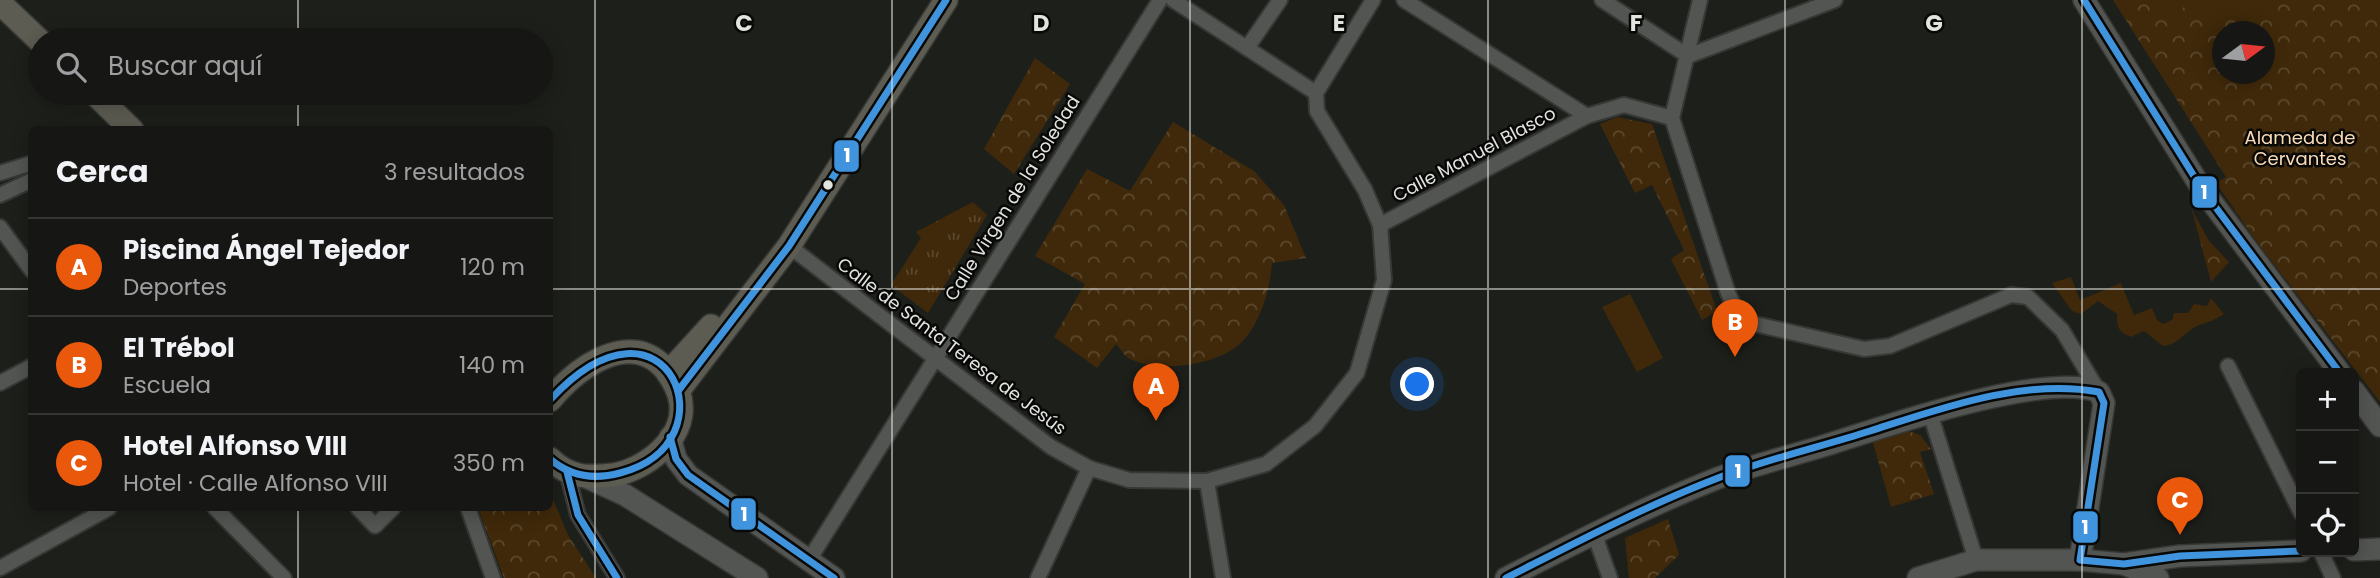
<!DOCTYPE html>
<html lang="es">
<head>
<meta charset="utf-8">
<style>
	:root { --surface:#161714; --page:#1f201d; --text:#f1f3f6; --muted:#9e9fa0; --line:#353634; --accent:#ea580c }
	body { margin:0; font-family:Poppins,sans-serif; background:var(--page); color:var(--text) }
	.controls { position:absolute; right:21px; bottom:21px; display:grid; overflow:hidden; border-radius:10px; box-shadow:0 4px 18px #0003 }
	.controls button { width:63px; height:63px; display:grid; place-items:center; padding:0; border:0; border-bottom:2px solid var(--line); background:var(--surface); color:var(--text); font:35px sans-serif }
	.compass { position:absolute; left:2212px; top:21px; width:63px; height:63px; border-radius:50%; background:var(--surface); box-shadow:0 4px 18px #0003; rotate:75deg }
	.you { position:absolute; left:1418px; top:385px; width:24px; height:24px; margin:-18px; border:5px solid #fff; border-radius:50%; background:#1a73e8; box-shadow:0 0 0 10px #1a73e833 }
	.badge { display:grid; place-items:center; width:46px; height:46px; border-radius:50%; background:var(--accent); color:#fff; font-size:23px; font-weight:700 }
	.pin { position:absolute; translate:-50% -58px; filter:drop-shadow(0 2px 4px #0008) }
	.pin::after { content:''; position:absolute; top:37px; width:24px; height:21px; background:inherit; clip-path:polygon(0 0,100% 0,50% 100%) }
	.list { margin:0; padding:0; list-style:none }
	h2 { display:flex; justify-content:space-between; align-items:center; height:91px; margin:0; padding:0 28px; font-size:30px }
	h2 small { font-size:23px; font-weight:400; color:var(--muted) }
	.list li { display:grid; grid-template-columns:46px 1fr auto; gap:21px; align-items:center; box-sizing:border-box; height:98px; padding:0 28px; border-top:2px solid var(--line) }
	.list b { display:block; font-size:26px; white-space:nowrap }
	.list p { margin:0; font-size:23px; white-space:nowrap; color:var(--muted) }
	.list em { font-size:23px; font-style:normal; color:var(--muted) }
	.icon { flex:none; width:38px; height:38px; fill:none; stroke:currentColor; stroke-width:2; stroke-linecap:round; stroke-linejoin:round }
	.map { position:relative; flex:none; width:2380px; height:578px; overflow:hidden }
	.search { position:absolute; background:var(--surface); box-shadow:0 4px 18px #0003; left:28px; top:28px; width:525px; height:77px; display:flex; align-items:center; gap:18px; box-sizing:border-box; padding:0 24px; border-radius:38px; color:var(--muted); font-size:26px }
	.panel { position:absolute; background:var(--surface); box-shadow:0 4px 18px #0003; left:28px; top:126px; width:525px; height:385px; border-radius:10px }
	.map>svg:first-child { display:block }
	.grass { fill:url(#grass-tufts) }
	.park { fill:url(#park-crowns); fill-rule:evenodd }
	.garden { fill:#40290a }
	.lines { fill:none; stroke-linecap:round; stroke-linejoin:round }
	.street-casing { stroke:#373835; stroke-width:18 }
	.secondary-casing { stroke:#373835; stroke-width:24 }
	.primary-casing { stroke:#373835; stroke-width:26 }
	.street { stroke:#535552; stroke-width:14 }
	.secondary { stroke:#535552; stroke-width:21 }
	.primary { stroke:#5c5c52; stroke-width:23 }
	.bus-1-casing { stroke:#080907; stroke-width:12 }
	.bus-1 { stroke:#4094de; stroke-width:7 }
	.grid { fill:none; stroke:#e2e4df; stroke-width:2; stroke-opacity:0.55 }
	.bus-dot { fill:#e2e4df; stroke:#080907; stroke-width:2.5 }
	.labels { text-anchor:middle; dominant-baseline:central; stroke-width:5; stroke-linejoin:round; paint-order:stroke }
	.park-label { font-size:18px; fill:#fadab7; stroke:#080907 }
	.street-label { font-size:18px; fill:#e2e4df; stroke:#080907 }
	.grid-label { font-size:23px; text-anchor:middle; font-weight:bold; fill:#e2e4df; stroke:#080907; stroke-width:5; stroke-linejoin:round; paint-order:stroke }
	.line-badge { stroke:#080907; stroke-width:2.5 }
	.badge-label { font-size:19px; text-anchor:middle; font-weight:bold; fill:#fff }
</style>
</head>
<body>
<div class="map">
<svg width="2380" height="578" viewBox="0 0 2380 578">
	<defs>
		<pattern id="grass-tufts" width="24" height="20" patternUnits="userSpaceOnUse" patternTransform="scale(1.75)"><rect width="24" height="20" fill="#40290a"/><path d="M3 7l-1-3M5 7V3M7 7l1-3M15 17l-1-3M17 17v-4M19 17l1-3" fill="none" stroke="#5b482d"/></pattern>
		<pattern id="park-crowns" width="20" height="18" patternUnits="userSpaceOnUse" patternTransform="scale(1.75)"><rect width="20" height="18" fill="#40290a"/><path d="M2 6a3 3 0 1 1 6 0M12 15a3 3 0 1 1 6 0" fill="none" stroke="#5b482d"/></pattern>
	</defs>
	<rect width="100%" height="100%" fill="#1d1f1a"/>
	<polygon class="grass" points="973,202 987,215 928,313 891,285 921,238 916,232"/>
	<g class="park">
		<path d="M2113,0H2380V402L2257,242L2216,183L2226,177ZM2222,32H2264V74H2222Z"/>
		<polygon points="1035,58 1070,84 1014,174 984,149"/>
		<polygon points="1617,117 1652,124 1717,311 1702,320 1671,259 1684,250 1652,185 1635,193 1600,124"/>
		<path d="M1173,122L1254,171L1284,205L1306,258L1272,263C1270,289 1261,323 1241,343C1218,365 1155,375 1127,357C1123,354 1120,348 1116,344L1097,368L1054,337L1085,284L1035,256L1087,169L1130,191Z"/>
		<polygon points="2192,210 2209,241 2229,262 2211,282"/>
		<polygon points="1905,430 1920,435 1931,449 1920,452 1934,494 1891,507 1872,439"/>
		<polygon points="550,492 568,535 596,578 504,578 478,508 550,508"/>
		<polygon points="1668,519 1679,555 1655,578 1629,578 1625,538"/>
	</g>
	<g class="garden">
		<path d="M2168,0H2266C2245,26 2214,24 2189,5L2173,12Z"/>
		<path d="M2071,277L2080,300L2121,283L2134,315L2152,308L2157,320L2163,324L2172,320L2174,313H2188L2194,304L2207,306L2211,298L2224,314C2214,321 2207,322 2197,326C2184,332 2178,345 2163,346L2144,331L2131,337C2118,332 2117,327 2117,314L2098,301L2081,314L2072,311L2052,283Z"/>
		<polygon points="1630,294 1663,358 1637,372 1602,307"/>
	</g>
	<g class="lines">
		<defs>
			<g id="street">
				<polyline points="1173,0 1316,93"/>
				<polyline points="1404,0 1587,116"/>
				<polyline points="1602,0 1688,56"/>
				<polyline points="1700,0 1672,118 1728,293 1736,310 1755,324 1864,349 1890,346 2011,295 2028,297 2062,330 2099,392"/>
				<polyline points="1247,48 1280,0"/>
				<polyline points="1688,56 1835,0"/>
				<polyline points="0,173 32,163"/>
				<polyline points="0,195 32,180"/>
				<polyline points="1380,225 1587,116 1624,105 1672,118"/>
				<polyline points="0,227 32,271"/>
				<polyline points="789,246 1051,447 1089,468 1129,480 1207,481 1266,464 1315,426 1357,373 1384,280 1380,225 1365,190 1317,111 1316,93 1373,0"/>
				<polyline points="2228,366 2301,513"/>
				<polyline points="0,383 32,366"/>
				<polyline points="1930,413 1976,560"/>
				<polyline points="567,472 578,515 617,578"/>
				<polyline points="1207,481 1223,578"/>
				<polyline points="215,508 284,578"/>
				<polyline points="358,508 375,526 393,508"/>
				<polyline points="468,508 493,578"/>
				<polyline points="1594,533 1610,578"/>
				<polyline points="2321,552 2333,578"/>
				<polyline points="809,560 1160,0"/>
				<polyline points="0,568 109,508"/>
				<polyline points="1038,578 1089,468"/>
			</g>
			<g id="secondary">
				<polyline points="2084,0 2202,189 2340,373"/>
				<polyline points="2354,391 2380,426"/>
				<polyline points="670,437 676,459 688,475 834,578"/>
				<polyline points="590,479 625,495 757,578"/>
				<polyline points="2354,550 2380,549"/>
				<polyline points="2126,565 2158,578"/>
				<path d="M1506,578C1575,543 1645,507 1718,478C1751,466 1786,457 1820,447C1878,429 2045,370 2099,392L2104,403L2080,560"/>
				<polyline points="1918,578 1976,560 2080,560 2124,564 2180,556 2301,551"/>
			</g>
			<g id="primary">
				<polyline points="0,3 40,41"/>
				<polyline points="94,93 132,130"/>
				<polyline points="668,373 711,326"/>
				<polyline points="678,391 789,246 946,0"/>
				<path d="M550,400C576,369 630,327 666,370C673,380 680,391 681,404C685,439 645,470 613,475C587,478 570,478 550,459"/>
			</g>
		</defs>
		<use href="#street" class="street-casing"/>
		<use href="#secondary" class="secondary-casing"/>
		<use href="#primary" class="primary-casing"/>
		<use href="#street" class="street"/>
		<use href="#secondary" class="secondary"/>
		<use href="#primary" class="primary"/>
		<defs>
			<g id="bus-1">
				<polyline points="2084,0 2202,189 2340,373"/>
				<polyline points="678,391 789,246 946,0"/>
				<path d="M550,400C667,273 736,444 620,473C594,480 571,477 550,459"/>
				<polyline points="670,437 676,459 688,475 834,578"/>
				<polyline points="567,472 578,515 617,578"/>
				<path d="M1506,578C1575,543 1645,506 1718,478C1767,459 1820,447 1870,431C1942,408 2024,378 2099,392L2104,403L2080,560L2124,564L2180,556L2301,551"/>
			</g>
		</defs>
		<use href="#bus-1" class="bus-1-casing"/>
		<use href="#bus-1" class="bus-1"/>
	</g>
	<path class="grid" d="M298,0V40M595,0V578M892,0V578M1190,0V578M1488,0V578M1785,0V578M2082,0V578M298,93V130M0,289H32M550,289H2380M298,508V578"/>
	<circle class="bus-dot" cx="828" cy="185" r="6"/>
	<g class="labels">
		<g class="park-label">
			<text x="2300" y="137">Alameda de<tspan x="2300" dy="21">Cervantes</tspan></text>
		</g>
		<g class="street-label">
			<text transform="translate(1474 154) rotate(-28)">Calle Manuel Blasco</text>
			<text transform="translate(1012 198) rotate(-58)">Calle Virgen de la Soledad</text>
			<text transform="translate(952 346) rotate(37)">Calle de Santa Teresa de Jesús</text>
		</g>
	</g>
	<g class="grid-label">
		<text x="744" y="31">C</text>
		<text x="1041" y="31">D</text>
		<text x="1339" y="31">E</text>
		<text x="1636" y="31">F</text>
		<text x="1934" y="31">G</text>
	</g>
	<g class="line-badge">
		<rect x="833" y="139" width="27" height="34" rx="7" fill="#4094de"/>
		<rect x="2191" y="175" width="27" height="34" rx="7" fill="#4094de"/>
		<rect x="1724" y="454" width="27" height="34" rx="7" fill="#4094de"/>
		<rect x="730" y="497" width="27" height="34" rx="7" fill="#4094de"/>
		<rect x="2072" y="510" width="27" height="34" rx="7" fill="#4094de"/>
	</g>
	<g class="badge-label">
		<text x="847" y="162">1</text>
		<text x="2204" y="199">1</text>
		<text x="1738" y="478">1</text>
		<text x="744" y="521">1</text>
		<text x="2085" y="534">1</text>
	</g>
</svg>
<div class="controls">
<button>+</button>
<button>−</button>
<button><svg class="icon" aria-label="locate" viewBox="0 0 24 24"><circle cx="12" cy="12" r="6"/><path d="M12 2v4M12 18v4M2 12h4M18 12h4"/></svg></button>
</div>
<svg class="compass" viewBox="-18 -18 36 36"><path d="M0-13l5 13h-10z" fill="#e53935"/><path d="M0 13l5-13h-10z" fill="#9e9fa0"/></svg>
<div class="you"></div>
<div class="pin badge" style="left:1156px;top:421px">A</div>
<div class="pin badge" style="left:1735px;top:357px">B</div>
<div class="pin badge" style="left:2180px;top:535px">C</div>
<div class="search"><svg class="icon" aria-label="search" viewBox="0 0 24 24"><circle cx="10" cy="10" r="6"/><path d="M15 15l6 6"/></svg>Buscar aquí</div>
<section class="panel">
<h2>Cerca<small>3 resultados</small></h2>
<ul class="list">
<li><span class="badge">A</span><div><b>Piscina Ángel Tejedor</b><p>Deportes</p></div><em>120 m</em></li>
<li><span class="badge">B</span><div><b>El Trébol</b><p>Escuela</p></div><em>140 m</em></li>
<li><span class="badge">C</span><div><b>Hotel Alfonso VIII</b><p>Hotel · Calle Alfonso VIII</p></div><em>350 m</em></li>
</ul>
</section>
</div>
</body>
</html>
